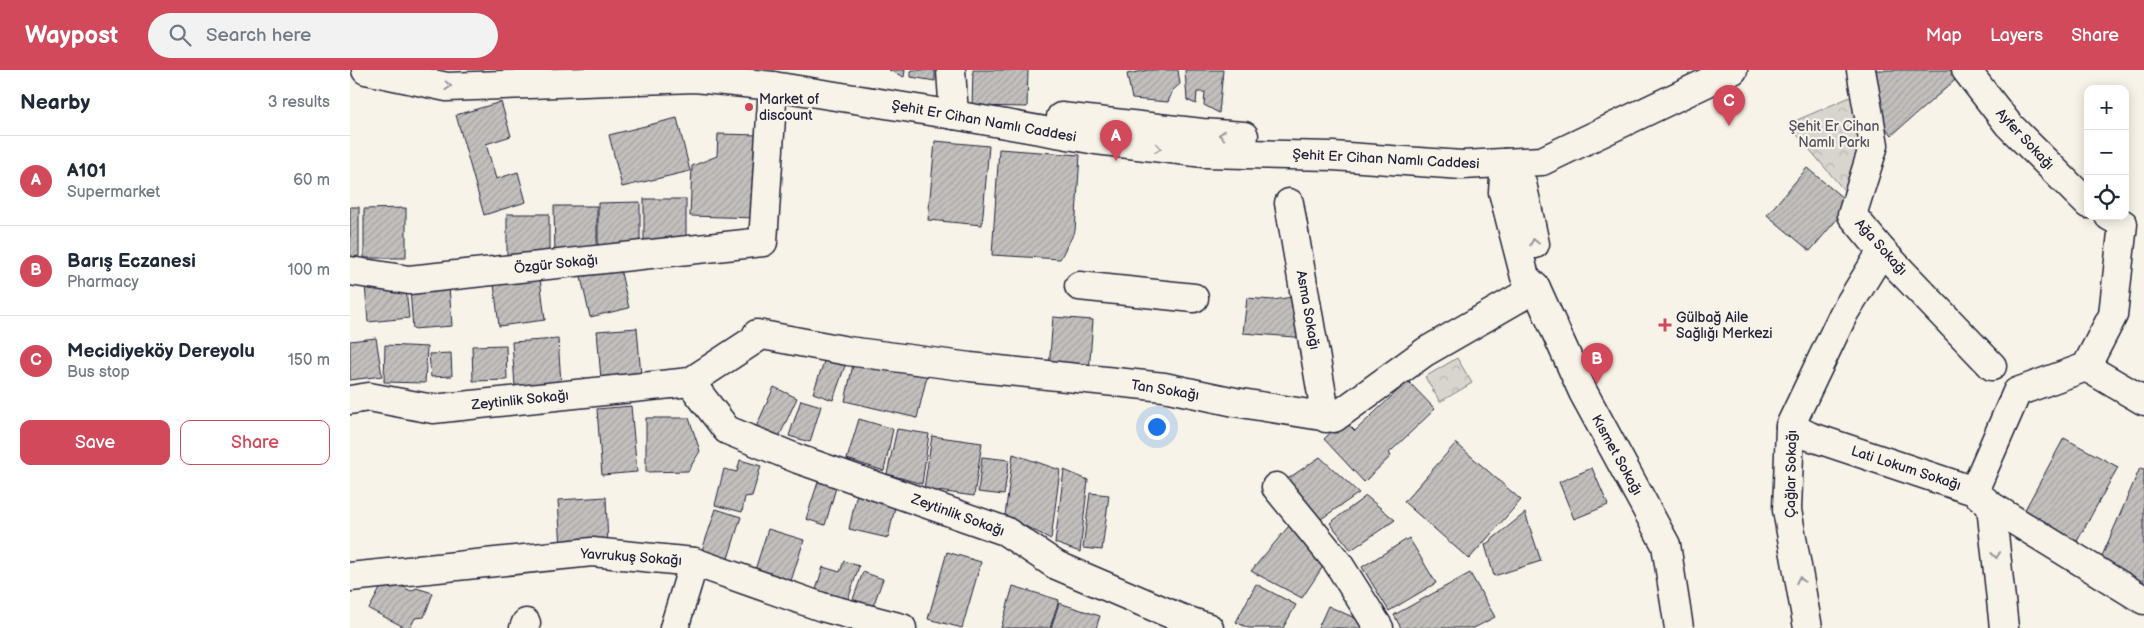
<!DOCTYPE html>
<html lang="en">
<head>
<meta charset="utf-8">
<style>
	:root { --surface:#fff; --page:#f2f2f3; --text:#1f2937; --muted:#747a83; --line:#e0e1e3; --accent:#d1495b }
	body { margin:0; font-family:"Balsamiq Sans",sans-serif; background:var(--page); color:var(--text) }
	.controls { position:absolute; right:15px; top:15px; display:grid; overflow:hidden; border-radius:10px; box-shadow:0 2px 12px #0003 }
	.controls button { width:45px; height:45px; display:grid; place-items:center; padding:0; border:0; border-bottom:1px solid var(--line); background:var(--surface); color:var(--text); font:25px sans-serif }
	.you { position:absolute; left:806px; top:356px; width:18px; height:18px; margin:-12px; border:4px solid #fff; border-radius:50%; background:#1a73e8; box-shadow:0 0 0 8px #1a73e833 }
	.badge { display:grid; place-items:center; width:32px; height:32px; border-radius:50%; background:var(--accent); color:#fff; font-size:16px; font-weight:700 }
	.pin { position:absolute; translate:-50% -41px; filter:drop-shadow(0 1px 2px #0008) }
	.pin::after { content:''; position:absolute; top:26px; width:18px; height:15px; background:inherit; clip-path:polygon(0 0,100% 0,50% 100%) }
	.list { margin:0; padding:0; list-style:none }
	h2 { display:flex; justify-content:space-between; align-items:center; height:65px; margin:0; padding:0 20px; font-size:21px }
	h2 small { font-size:16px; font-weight:400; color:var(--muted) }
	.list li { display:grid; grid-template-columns:32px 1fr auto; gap:15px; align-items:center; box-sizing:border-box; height:90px; padding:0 20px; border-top:1px solid var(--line) }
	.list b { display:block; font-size:19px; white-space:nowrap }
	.list p { margin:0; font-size:16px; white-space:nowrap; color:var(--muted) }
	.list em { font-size:16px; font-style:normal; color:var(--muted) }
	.actions { display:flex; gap:10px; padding:15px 20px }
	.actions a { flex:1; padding:11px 0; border:1px solid var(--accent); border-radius:10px; text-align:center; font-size:18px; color:var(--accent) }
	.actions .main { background:var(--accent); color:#fff }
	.icon { flex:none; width:28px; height:28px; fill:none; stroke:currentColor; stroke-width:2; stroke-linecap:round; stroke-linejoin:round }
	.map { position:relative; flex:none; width:1794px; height:558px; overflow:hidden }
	header { display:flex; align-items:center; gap:30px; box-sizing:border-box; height:70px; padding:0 25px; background:var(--accent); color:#fff }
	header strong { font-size:24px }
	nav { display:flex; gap:28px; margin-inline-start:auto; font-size:18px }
	.search { width:350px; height:45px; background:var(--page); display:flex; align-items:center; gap:12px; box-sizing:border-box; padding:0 18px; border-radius:28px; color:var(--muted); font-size:19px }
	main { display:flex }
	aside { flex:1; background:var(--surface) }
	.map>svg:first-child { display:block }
	.forest { fill:url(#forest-crowns); stroke:#7d7c85 }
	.building { fill:url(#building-hatch); stroke:#22223b }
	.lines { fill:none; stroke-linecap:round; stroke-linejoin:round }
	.street-casing { stroke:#22223b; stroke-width:31 }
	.secondary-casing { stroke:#22223b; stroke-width:31 }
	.street { stroke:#f7f3e8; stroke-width:28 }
	.secondary { stroke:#f7f3e8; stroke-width:28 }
	.oneway { stroke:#97959a }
	.poi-dot { fill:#d1495b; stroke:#f7f3e8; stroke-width:2 }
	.labels { text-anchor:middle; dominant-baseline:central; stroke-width:4.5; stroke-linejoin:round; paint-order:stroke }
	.poi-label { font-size:14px; fill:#22223b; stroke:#f7f3e8; text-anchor:start }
	.street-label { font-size:14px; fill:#22223b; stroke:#f7f3e8 }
	.park-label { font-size:14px; fill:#504f60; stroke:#f7f3e8 }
</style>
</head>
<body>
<header>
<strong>Waypost</strong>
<div class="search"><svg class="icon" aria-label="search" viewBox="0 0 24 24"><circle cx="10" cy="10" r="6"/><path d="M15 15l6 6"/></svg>Search here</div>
<nav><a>Map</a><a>Layers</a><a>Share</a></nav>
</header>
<main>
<aside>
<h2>Nearby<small>3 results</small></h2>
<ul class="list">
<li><span class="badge">A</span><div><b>A101</b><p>Supermarket</p></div><em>60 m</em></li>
<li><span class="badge">B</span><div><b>Barış Eczanesi</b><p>Pharmacy</p></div><em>100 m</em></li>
<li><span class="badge">C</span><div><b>Mecidiyeköy Dereyolu</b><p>Bus stop</p></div><em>150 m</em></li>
</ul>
<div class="actions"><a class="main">Save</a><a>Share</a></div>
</aside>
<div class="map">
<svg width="1794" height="558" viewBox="0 0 1794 558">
	<defs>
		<pattern id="forest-crowns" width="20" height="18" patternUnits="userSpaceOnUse" patternTransform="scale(1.25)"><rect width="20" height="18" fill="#d8d5cf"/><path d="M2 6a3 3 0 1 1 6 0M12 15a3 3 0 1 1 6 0" fill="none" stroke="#b9b7b3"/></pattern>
		<pattern id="building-hatch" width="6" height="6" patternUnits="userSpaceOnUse" patternTransform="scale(1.25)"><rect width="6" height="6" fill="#c2bfbd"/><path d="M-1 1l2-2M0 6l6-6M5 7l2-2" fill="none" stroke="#a6a4a3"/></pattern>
	</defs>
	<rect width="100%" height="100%" fill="#f7f3e8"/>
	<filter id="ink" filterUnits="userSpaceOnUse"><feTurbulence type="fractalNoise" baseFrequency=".02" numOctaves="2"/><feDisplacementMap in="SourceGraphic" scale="10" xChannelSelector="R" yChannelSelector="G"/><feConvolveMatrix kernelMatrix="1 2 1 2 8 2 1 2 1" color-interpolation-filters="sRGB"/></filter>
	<g filter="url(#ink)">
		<g class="forest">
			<polygon points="1507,24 1512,73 1498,125 1438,54"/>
			<polygon points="1107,288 1122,313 1090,332 1075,307"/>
		</g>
		<g class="building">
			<polygon points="539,0 555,0 554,7"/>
			<polygon points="561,0 585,0 585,11 561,7"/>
			<polygon points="623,0 678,0 677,37 622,36"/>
			<polygon points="799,0 828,0 830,14 823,20 818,32 782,29 777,4"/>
			<polygon points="835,0 873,0 869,43 854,35 855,22 847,22 846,34 837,30"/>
			<polygon points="1516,0 1606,0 1611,5 1542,65 1527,48"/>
			<polygon points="151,32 161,66 136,74 146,109 168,102 176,132 134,145 106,45"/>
			<polygon points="327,48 340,101 272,117 259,65"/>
			<polygon points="368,64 409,65 406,148 340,146 342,96 367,86"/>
			<polygon points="585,71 639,76 632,155 578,150"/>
			<polygon points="649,79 730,85 725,161 710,189 642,185"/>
			<polygon points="1457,98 1500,134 1460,181 1417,145"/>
			<rect x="294" y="129" width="42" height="49"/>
			<polygon points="290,132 290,182 248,182 248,133"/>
			<polygon points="204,136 247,136 247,185 205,186"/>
			<polygon points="0,137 9,137 9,186 0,187"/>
			<polygon points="56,138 56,188 14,188 14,139"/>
			<rect x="157" y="144" width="42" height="49"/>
			<polygon points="269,194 279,238 240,247 230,203"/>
			<polygon points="190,208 195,250 149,256 144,214"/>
			<polygon points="55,210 59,248 18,252 15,214"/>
			<polygon points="99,216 102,256 63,259 60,219"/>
			<polygon points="949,226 957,268 893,263 897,228 923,230"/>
			<polygon points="703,247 743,250 739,302 699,299"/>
			<polygon points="287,258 291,306 251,309 247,261"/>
			<polygon points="26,268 32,306 0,310 0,271"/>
			<polygon points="208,269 211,313 165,317 162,272"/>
			<polygon points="35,275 77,277 75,313 34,312"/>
			<polygon points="156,275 157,310 123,311 122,276"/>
			<polygon points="101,283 102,306 81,307 79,284"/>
			<polygon points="477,283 497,290 483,330 463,323"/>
			<polygon points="504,290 577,306 567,348 495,331"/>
			<polygon points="1058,311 1085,339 1039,383 1041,386 1014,412 974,369 994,350 1005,361"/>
			<polygon points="424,317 447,328 429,367 406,357"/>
			<polygon points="451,330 471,336 460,372 439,366"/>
			<polygon points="281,336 287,402 252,405 247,339"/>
			<polygon points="296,348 339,348 350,381 338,401 296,402"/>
			<polygon points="509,349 543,359 534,401 497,389"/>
			<polygon points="547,359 579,364 572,414 537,404"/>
			<polygon points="582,366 632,373 624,426 574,419"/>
			<polygon points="1714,368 1768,397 1725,475 1672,445"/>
			<polygon points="1106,373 1171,430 1119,489 1054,432"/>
			<polygon points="663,384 710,400 701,469 655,446"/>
			<polygon points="632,387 659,390 654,425 628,422"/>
			<polygon points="970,387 1009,423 971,449 936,410"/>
			<polygon points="390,390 411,396 402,426 395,427 392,442 365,435 374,399 387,402"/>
			<polygon points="1242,398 1258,435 1224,449 1209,412"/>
			<polygon points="1790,398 1794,399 1794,512 1749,493"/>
			<polygon points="714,400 738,410 730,482 705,473"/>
			<polygon points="470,406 488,411 475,455 456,449"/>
			<polygon points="509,414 548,424 538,468 499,459"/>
			<polygon points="740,423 759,425 752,480 733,478"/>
			<polygon points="1016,426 1045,450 1001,480 980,453"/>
			<polygon points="256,427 258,476 211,478 208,430"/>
			<polygon points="366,439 391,447 376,495 350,486"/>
			<polygon points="1175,443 1191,491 1144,506 1135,475"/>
			<polygon points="944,450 980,486 952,528 901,501"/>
			<polygon points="418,459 454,470 440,514 404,503"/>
			<polygon points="1059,468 1086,513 1039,541 1012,497"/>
			<polygon points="597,482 631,492 612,558 578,549"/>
			<polygon points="494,491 509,496 497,533 465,523 473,497 490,502"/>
			<polygon points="513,502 533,509 522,539 502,532"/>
			<polygon points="1120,503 1145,547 1124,558 1051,558 1044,545"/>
			<polygon points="36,508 61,521 66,518 83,523 74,547 65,548 60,558 56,558 19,539"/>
			<polygon points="906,514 946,535 933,558 898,558 886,552"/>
			<polygon points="663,516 709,530 700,558 651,558"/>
			<polygon points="709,533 750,546 746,558 701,558"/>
			<polygon points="978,536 1016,553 1013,558 968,558"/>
		</g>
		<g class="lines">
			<defs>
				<g id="street">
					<polyline points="601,0 604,45"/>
					<polyline points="1511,0 1524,75 1502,145 1532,181 1642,296"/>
					<polyline points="1616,0 1658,54 1738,134"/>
					<polyline points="1155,93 1153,122 1175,207 1186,218 1233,322 1316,475 1329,558"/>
					<polyline points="1155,93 1172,113 1185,174"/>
					<polyline points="939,133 976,348"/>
					<polyline points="0,201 59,210 413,172 423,16"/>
					<polyline points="729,216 844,228"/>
					<polyline points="1736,297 1794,331"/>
					<polyline points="0,330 19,327 83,339 340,312"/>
					<polyline points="1440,356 1459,366 1624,421 1641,436 1794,530"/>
					<polyline points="926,417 988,493 1029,558"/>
					<polyline points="1624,421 1667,322 1736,297 1763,245 1773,154 1759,146"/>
					<polyline points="1641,436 1654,558"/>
					<polyline points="0,507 242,482 344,492 472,537 552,558"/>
					<polyline points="174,558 176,553"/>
					<polyline points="324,558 344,492"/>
					<polyline points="859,558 830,548 706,495 655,461 448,389 377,360 340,312 407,268 407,264 498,281 620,297 814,317 885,332 984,348 1075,282 1186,218"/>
					<polyline points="1458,558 1437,440 1440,356 1494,243 1532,181"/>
				</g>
				<g id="secondary">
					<polyline points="16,0 97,17 345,8 423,16 604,45 746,70 854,83 983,86 1112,95 1192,91 1383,0"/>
					<polyline points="711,47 852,63 894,66"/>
				</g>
			</defs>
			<use href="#street" class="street-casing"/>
			<use href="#secondary" class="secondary-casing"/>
			<use href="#street" class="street"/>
			<use href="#secondary" class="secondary"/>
		</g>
		<defs><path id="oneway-chevron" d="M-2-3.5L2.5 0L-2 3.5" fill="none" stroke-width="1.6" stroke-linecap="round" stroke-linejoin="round" transform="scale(1.25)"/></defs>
		<g class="oneway">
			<use href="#oneway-chevron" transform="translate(98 16) rotate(3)"/>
			<use href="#oneway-chevron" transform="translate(872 65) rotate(-176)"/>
			<use href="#oneway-chevron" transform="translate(808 78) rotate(7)"/>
			<use href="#oneway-chevron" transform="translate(1184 172) rotate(-102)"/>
			<use href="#oneway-chevron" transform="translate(1646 485) rotate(84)"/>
			<use href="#oneway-chevron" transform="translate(1450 510) rotate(-100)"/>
		</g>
	</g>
	<g class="poi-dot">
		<circle cx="399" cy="37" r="5"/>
		<path d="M1312.5 247.5h5v5h5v5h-5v5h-5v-5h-5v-5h5z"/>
	</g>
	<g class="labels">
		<g class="poi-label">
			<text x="409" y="29">Market of<tspan x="409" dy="16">discount</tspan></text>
			<text x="1326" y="247">Gülbağ Aile<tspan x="1326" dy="16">Sağlığı Merkezi</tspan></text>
		</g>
		<g class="street-label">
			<text transform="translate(634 51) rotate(10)">Şehit Er Cihan Namlı Caddesi</text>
			<text transform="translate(1675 69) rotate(47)">Ayfer Sokağı</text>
			<text transform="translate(1036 89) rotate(3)">Şehit Er Cihan Namlı Caddesi</text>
			<text transform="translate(1531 177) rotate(48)">Ağa Sokağı</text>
			<text transform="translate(206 194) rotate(-6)">Özgür Sokağı</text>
			<text transform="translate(958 240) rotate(80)">Asma Sokağı</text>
			<text transform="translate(815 320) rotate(9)">Tan Sokağı</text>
			<text transform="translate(170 330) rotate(-6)">Zeytinlik Sokağı</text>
			<text transform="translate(1267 385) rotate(61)">Kısmet Sokağı</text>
			<text transform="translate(1556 398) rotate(18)">Lati Lokum Sokağı</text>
			<text transform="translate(1441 404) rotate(-89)">Çağlar Sokağı</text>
			<text transform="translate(608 445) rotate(20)">Zeytinlik Sokağı</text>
			<text transform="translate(281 487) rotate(4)">Yavrukuş Sokağı</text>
		</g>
		<g class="park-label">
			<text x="1484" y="56">Şehit Er Cihan<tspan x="1484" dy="16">Namlı Parkı</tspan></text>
		</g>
	</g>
</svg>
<div class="controls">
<button>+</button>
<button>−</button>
<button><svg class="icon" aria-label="locate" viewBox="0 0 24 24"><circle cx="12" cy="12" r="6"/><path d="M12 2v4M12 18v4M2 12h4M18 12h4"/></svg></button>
</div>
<div class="you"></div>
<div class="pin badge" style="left:766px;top:91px">A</div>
<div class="pin badge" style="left:1247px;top:314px">B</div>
<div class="pin badge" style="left:1379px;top:56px">C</div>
</div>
</main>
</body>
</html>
